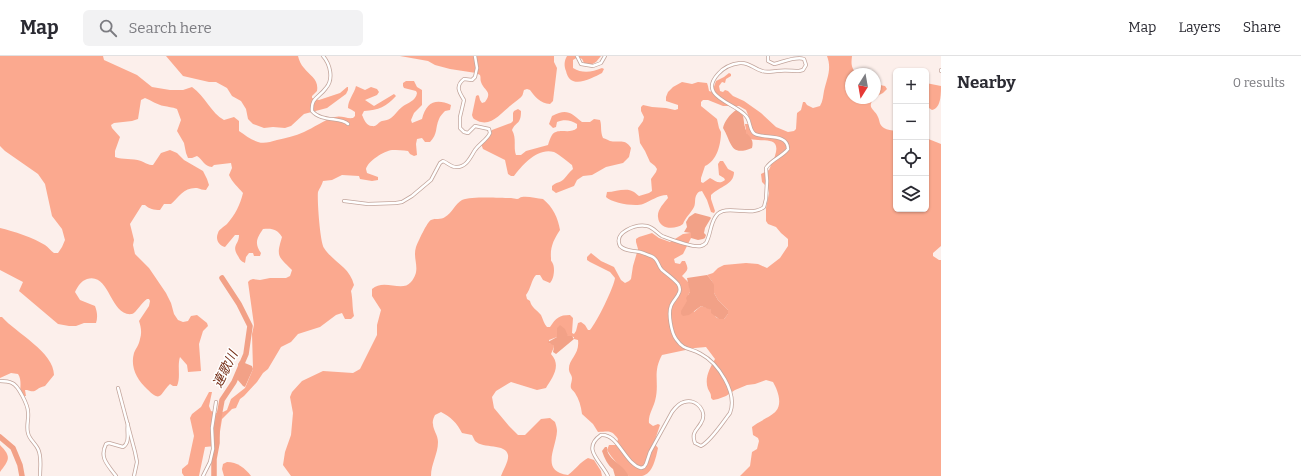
<!DOCTYPE html>
<html lang="en">
<head>
<meta charset="utf-8">
<style>
	:root { --surface:#fff; --page:#f2f2f3; --text:#2b2b33; --muted:#7c7c81; --line:#e1e1e2 }
	body { margin:0; font-family:Bitter,"Noto Sans JP",serif; background:var(--page); color:var(--text) }
	.controls { position:absolute; right:12px; top:12px; display:grid; overflow:hidden; border-radius:6px; box-shadow:0 1px 3px #0004 }
	.controls button { width:36px; height:36px; display:grid; place-items:center; padding:0; border:0; border-bottom:1px solid var(--line); background:var(--surface); color:var(--text); font:20px sans-serif }
	.compass { position:absolute; left:845px; top:12px; width:36px; height:36px; border-radius:50%; background:var(--surface); box-shadow:0 1px 3px #0004; rotate:191deg }
	.list { margin:0; padding:0; list-style:none }
	h2 { display:flex; justify-content:space-between; align-items:center; height:52px; margin:0; padding:0 16px; font-size:17px }
	h2 small { font-size:13px; font-weight:400; color:var(--muted) }
	.icon { flex:none; width:22px; height:22px; fill:none; stroke:currentColor; stroke-width:2; stroke-linecap:round; stroke-linejoin:round }
	.map { position:relative; flex:none; width:941px; height:420px; overflow:hidden }
	header { display:flex; align-items:center; gap:24px; box-sizing:border-box; height:56px; padding:0 20px; background:var(--surface); border-bottom:1px solid var(--line) }
	header strong { font-size:19px }
	nav { display:flex; gap:22px; margin-inline-start:auto; font-size:14px }
	.search { width:280px; height:36px; background:var(--page); display:flex; align-items:center; gap:10px; box-sizing:border-box; padding:0 14px; border-radius:6px; color:var(--muted); font-size:15px }
	main { display:flex }
	aside { flex:1; background:var(--surface) }
	.map>svg:first-child { display:block }
	.forest { fill:#fba98f }
	.water { fill:#f2a187 }
	.lines { fill:none; stroke-linecap:round; stroke-linejoin:round }
	.river { stroke:#f2a187; stroke-width:5.5 }
	.street-casing { stroke:#c2a59c; stroke-width:4 }
	.street { stroke:#fff; stroke-width:2.5 }
	.labels { text-anchor:middle; dominant-baseline:central; stroke-width:3; stroke-linejoin:round; paint-order:stroke }
	.water-label { font-size:13px; font-style:italic; fill:#732b13; stroke:#fff }
</style>
</head>
<body>
<header>
<strong>Map</strong>
<div class="search"><svg class="icon" aria-label="search" viewBox="0 0 24 24"><circle cx="10" cy="10" r="6"/><path d="M15 15l6 6"/></svg>Search here</div>
<nav><a>Map</a><a>Layers</a><a>Share</a></nav>
</header>
<main>
<div class="map">
<svg width="941" height="420" viewBox="0 0 941 420">
	<rect width="100%" height="100%" fill="#fcefeb"/>
	<g class="forest">
		<path d="M0,0H103L104,4L137,19L152,31L170,34H183L192,31C205,40 211,57 224,64L234,61L239,65V75C245,79 251,84 258,86C264,88 270,86 277,84C286,82 295,80 304,76C313,72 324,64 335,61C341,59 347,63 353,62L355,60V56L352,54L348,52C348,44 354,38 356,30L365,34L371,31L377,33L379,36L377,39L365,44L374,50L394,38L396,40C386,51 379,54 364,55L362,59C364,63 366,70 372,70C377,71 378,66 382,65C386,64 388,64 391,62C395,59 398,54 402,51C407,47 416,45 417,37L416,35L404,32L403,30V27L406,25H414L417,31L422,34V49L414,57L411,64L412,67L422,63C426,46 436,42 451,49L450,54L445,55C443,57 440,60 439,63C435,72 438,78 430,86H425L422,82L417,83L416,88L417,99L414,100L410,98L408,95C403,94 397,94 392,94C384,95 368,105 366,113L367,117L378,121V124L372,125L360,123L359,120L342,119L332,124L323,125C322,129 319,133 318,136C317,143 320,186 324,192C333,206 350,211 354,229L351,235C353,244 352,251 354,260L351,263H345L342,257L336,259L320,271L298,278L291,286L281,291L268,313L263,317L257,326L244,340L240,343L236,352L232,353L222,363L218,388L215,390L205,391L199,420H184L182,417V413L188,408L194,380L190,362L192,358L201,351L209,336H212L209,350L211,355L217,357L223,356L227,354L231,343L245,332L253,313L252,278L254,269L248,226L250,224L253,223L260,224L270,222H286L290,220L292,214C278,200 276,201 282,181C277,173 272,172 263,173C257,182 254,187 261,197L260,200H254L253,197H249L246,201L245,207C241,205 240,204 238,200C231,189 239,189 239,179H235L225,191C219,190 215,183 218,177C219,173 224,171 227,168C235,159 240,149 243,137C238,131 232,126 229,119L232,112L231,107L214,109L212,111C204,110 203,104 197,100L192,102H188L186,97L184,87L177,75L181,64L177,53C172,51 168,51 164,50C157,49 151,44 145,42L141,44L138,63L132,65L114,67L111,69L112,72L120,81L115,95V101C123,104 132,102 141,105C146,107 148,109 153,109L161,97L170,94L177,97L184,104L203,115L207,123L209,129L206,134C202,134 201,133 197,132C184,131 179,141 171,148H164L160,154C154,154 149,153 145,149H142L130,168L134,184L133,189L135,198L149,212L166,237L171,247L174,258L178,264L183,266L188,265L191,260L197,259L207,267L208,270L203,275L199,288L201,315L188,316L187,309L180,301C177,310 181,321 177,330H173L170,328C160,337 162,348 147,333C137,324 130,311 134,297C136,292 139,289 140,283C142,277 141,271 139,265L149,250L150,245L149,243H147C142,246 136,257 132,258C110,261 110,216 87,223C81,225 78,230 75,236L80,244L95,250C97,255 98,261 96,267H84L76,270H69L58,268L19,235L23,226L0,214V172C13,175 34,182 45,189C48,191 51,195 54,197H58L62,191L65,184L62,173L52,160L45,128L38,118L5,95L0,90Z"/>
		<path d="M166,0H298C299,4 301,9 304,12C310,20 319,23 317,35L312,40V42L319,44L340,37L347,31H348V34L346,38L327,52L304,58L291,70L285,72L273,71L264,72L253,68L248,63L246,53L241,45L232,40L227,32L216,26H209L183,20Z"/>
		<path d="M400,0H554V6L557,12L553,45L550,48C540,47 535,41 530,34L527,33L524,34C523,37 523,40 520,42C517,45 513,47 510,50C501,57 491,71 478,65C474,63 473,63 472,59L476,40L478,39L479,40L480,44L482,47L485,46C493,35 484,35 481,26C480,24 481,21 480,19L476,17L450,13L435,9L428,5Z"/>
		<path d="M567,0H601L596,6L589,10L585,9L582,3L578,1L573,4V12C583,18 592,16 602,12L604,13L602,17C592,22 570,35 566,15C564,10 564,5 567,0Z"/>
		<path d="M827,0H852C851,8 851,12 857,18H851V42H874C866,53 875,53 878,61C880,65 879,69 884,72C887,74 892,74 896,75V153H926V82L941,88V190L933,197V200L939,204H941V420H740L750,410L752,396L757,393L759,385L758,382L753,379L752,371C758,366 772,360 776,355C783,347 777,333 773,326L766,324L755,328L747,329L735,334L726,340L718,343L713,344L711,342C711,337 710,337 708,333C704,322 710,312 715,303L706,291L695,292L662,299C652,317 660,327 655,345C653,352 648,360 649,367L653,370L658,368L660,369L654,387L658,392C656,401 653,418 642,420C638,420 633,420 629,420C622,412 612,403 607,394L609,389H616L618,383C611,373 608,376 598,376L593,368L582,358C581,350 579,343 575,337C573,334 572,334 571,332C570,329 572,326 572,322C572,319 569,317 569,314C568,303 580,299 578,284L574,283V281L568,280L557,272V281L549,284V287L553,288L554,291L551,298C562,310 552,322 546,332L537,334L511,326L496,335L492,341L494,352L509,370L518,379H525L541,363L550,362L555,366C556,369 557,372 557,375C556,393 540,415 568,419C575,414 580,406 588,402L594,404L601,415L602,420H501C503,414 509,405 508,399C506,387 483,393 475,385C474,383 473,381 472,379L462,377C457,367 451,361 441,356L435,359C434,361 432,365 433,368C433,374 438,379 438,386C438,398 431,408 431,420H291L283,409L285,396L291,379L293,357L290,341L292,336L302,325L323,315L353,317L360,313L377,279V269L381,254L372,240V233C384,222 402,237 411,226C422,213 412,204 416,191C418,186 427,166 431,164C435,162 441,164 445,161C452,157 455,148 462,144C472,140 500,142 511,142C513,142 515,143 517,143C519,143 520,141 522,141C529,140 537,143 543,143C553,151 558,162 560,174C554,183 550,191 551,202C551,207 551,203 553,208C555,213 554,223 550,227L543,224L540,219H536C531,224 531,233 526,239L527,243L530,245C531,251 537,254 541,259C543,263 544,268 547,271H550C556,262 559,259 570,259L573,262L572,277L574,278L576,275L578,267L581,266L585,269L588,274H590C597,266 614,231 615,222L610,216L590,206L587,204V201L591,197L601,205L614,211L621,224L625,227L629,225L631,223L633,210L638,193L636,186V183L639,181L652,177L659,182L670,186L683,178L690,177H692L691,182L683,198L674,203L675,207L680,208L682,205H685C689,214 688,213 682,220C688,226 690,226 690,236L688,239L694,256L701,250C704,251 709,252 711,254C717,259 713,263 724,263L728,258V254L718,244L714,237L712,225L707,219L713,217L718,212L724,209L746,207L758,208L767,212L780,202L788,190V183L781,177L776,171L768,168L766,165V152L769,137L768,132L762,126L761,118L769,114C771,108 775,102 776,96C780,75 749,92 746,77C745,76 746,75 746,74C746,72 745,70 745,68H749L751,66L746,54L739,50H723L708,44H703L701,46V50L717,63L719,72L721,76C721,88 717,105 705,110L701,122V126L703,127L710,122C716,125 719,129 725,124L724,122L719,119L718,108L720,105H723L728,113L734,116C734,129 720,130 711,139V143L715,155L714,157L711,156L707,144L702,135C699,136 699,135 697,138C694,142 696,147 694,151C691,157 685,162 683,168C675,174 659,174 658,161C657,154 664,147 668,142L667,139C658,139 651,145 643,148C635,151 612,147 606,141L607,136C616,136 626,131 634,136C636,137 637,139 639,140L649,137L652,135L651,123L656,116L657,113L655,110L650,106L645,95L640,87L638,72L643,65L644,61L641,55V51L643,49L652,51L666,52L675,54L678,53V49L666,45V41L668,36L673,31L682,26L692,28L698,26L707,27L708,30L709,35L712,36L716,25L724,21L729,17L731,18V20L726,23L725,27L722,26L719,30L720,35L723,36L725,34L728,35L733,40L744,45L761,57L776,71L788,76L794,75L796,73L797,57L801,54L803,46H805L807,49L813,52L820,50C823,45 823,40 824,35C827,22 832,13 827,0Z"/>
		<path d="M926,27L941,30C941,38 941,52 932,54L926,50Z"/>
		<polygon points="880,29 885,30 887,33 883,37 875,41 875,30"/>
		<path d="M518,53L521,55C521,69 516,65 512,74C517,83 513,91 516,99H521L526,95L548,89C549,86 550,82 552,79C558,71 570,79 577,72V68C571,64 564,63 557,66L556,71L553,72L549,68L552,60C567,52 571,57 582,66H590L594,63L600,64C602,70 600,75 603,82C606,83 608,84 610,85C619,87 625,82 631,92L629,101L623,107L606,111L592,119L583,120L577,124L574,130L556,137L552,134V130C556,126 560,127 564,123C567,120 569,116 573,113L572,109C567,105 560,99 554,96C538,91 522,109 514,120H511L508,118L505,104L483,93L481,88L492,74L511,67L513,65V57L514,55Z"/>
		<path d="M0,261H2C16,277 54,296 54,319L45,330C35,332 37,338 27,334H25L26,340H21L20,339C20,332 22,324 18,318L11,317L0,322Z"/>
		<path d="M0,389C12,401 9,404 0,416Z"/>
		<path d="M227,406C237,406 245,412 251,420H224L222,413L223,408Z"/>
	</g>
	<g class="water">
		<path d="M736,54C745,55 743,64 745,71C746,77 746,70 746,77C751,81 754,85 752,92C730,101 732,87 723,72C724,66 730,58 736,54Z"/>
		<polygon points="695,157 710,161 711,162 705,172 704,177 706,179 705,182 703,183 698,184 691,182 691,177 684,176 687,171 686,166 689,161"/>
		<polygon points="707,219 712,225 714,229 714,237 718,244 728,254 728,258 724,263 719,263 711,257 711,254 701,250 689,259 683,260 681,258 681,255 687,245 686,242 690,236 687,222"/>
		<polygon points="560,269 565,273 568,280 572,280 574,283 556,298 553,296 554,291 553,289 549,287 548,286 557,281 557,272"/>
		<polygon points="240,305 252,310 253,313 245,331 243,330 237,323 236,320 238,316 238,308"/>
		<path d="M605,391H607C606,400 617,406 623,412C625,414 627,417 629,420H615L613,413C608,410 604,401 602,395Z"/>
	</g>
	<g class="lines">
		<g class="river">
			<polyline points="0,381 13,392 20,409 22,420"/>
			<polyline points="214,420 214,403 217,387 217,371 222,344 234,326 246,298 250,270 239,248 222,222"/>
		</g>
		<defs>
			<g id="street">
				<path d="M323,0C330,8 334,23 326,32C319,42 311,41 312,55C321,66 341,61 348,68"/>
				<polyline points="577,0 581,8 593,10 601,7 605,0"/>
				<polyline points="941,15 941,14"/>
				<path d="M344,145L368,148L396,147L402,146L412,140L431,124L440,107L443,105C448,107 452,112 457,111C467,111 471,100 475,94C480,87 487,84 490,77L489,73L475,70L468,77L464,76L460,72V61L464,44C459,36 455,30 464,23L472,24L475,21L477,12L475,0"/>
				<path d="M0,325C4,325 8,325 12,327C18,329 28,349 28,356C29,363 26,370 28,377C29,383 35,387 38,393C42,401 40,411 40,420"/>
				<polyline points="118,332 135,396 137,406 134,420"/>
				<path d="M116,420C108,409 99,402 106,388L109,387L123,391C131,386 126,375 128,368"/>
				<polyline points="203,420 210,406 213,393 212,372 216,346"/>
				<path d="M608,420C601,405 581,393 601,379C618,377 624,407 641,412L644,411L646,408L650,396L672,356C675,352 679,347 684,346C697,342 708,356 701,367C699,371 695,374 694,378C693,382 694,384 695,387L701,390C711,385 723,366 730,357C738,337 718,307 701,298C690,291 685,296 676,283C671,276 668,257 671,250C673,243 684,237 678,228C674,223 667,218 662,214C657,209 659,203 651,200C648,199 644,197 640,196C632,194 626,196 620,190C613,176 636,168 647,170C653,171 657,177 662,180C670,183 693,192 701,190C704,189 704,189 706,187C711,178 710,168 716,160C725,147 751,162 764,151L766,143L767,125L766,112C772,103 782,101 788,93C788,77 765,83 755,78C749,75 751,65 746,60C736,47 697,41 718,18C724,11 731,8 740,7C749,6 754,13 762,15C767,17 773,15 777,15C785,14 792,15 799,15L803,14L806,9L804,3C796,0 783,6 774,8L768,5V0"/>
			</g>
		</defs>
		<use href="#street" class="street-casing"/>
		<use href="#street" class="street"/>
	</g>
	<g class="labels">
		<g class="water-label">
			<text transform="translate(225 313) rotate(-64)">連歌川</text>
		</g>
	</g>
</svg>
<div class="controls">
<button>+</button>
<button>−</button>
<button><svg class="icon" aria-label="locate" viewBox="0 0 24 24"><circle cx="12" cy="12" r="6"/><path d="M12 2v4M12 18v4M2 12h4M18 12h4"/></svg></button>
<button><svg class="icon" aria-label="layers" viewBox="0 0 24 24"><path d="M12 4l9 5-9 5-9-5zM3 14l9 5 9-5"/></svg></button>
</div>
<svg class="compass" viewBox="-18 -18 36 36"><path d="M0-13l5 13h-10z" fill="#e53935"/><path d="M0 13l5-13h-10z" fill="#7c7c81"/></svg>
</div>
<aside>
<h2>Nearby<small>0 results</small></h2>
<ul class="list">
</ul>
</aside>
</main>
</body>
</html>
